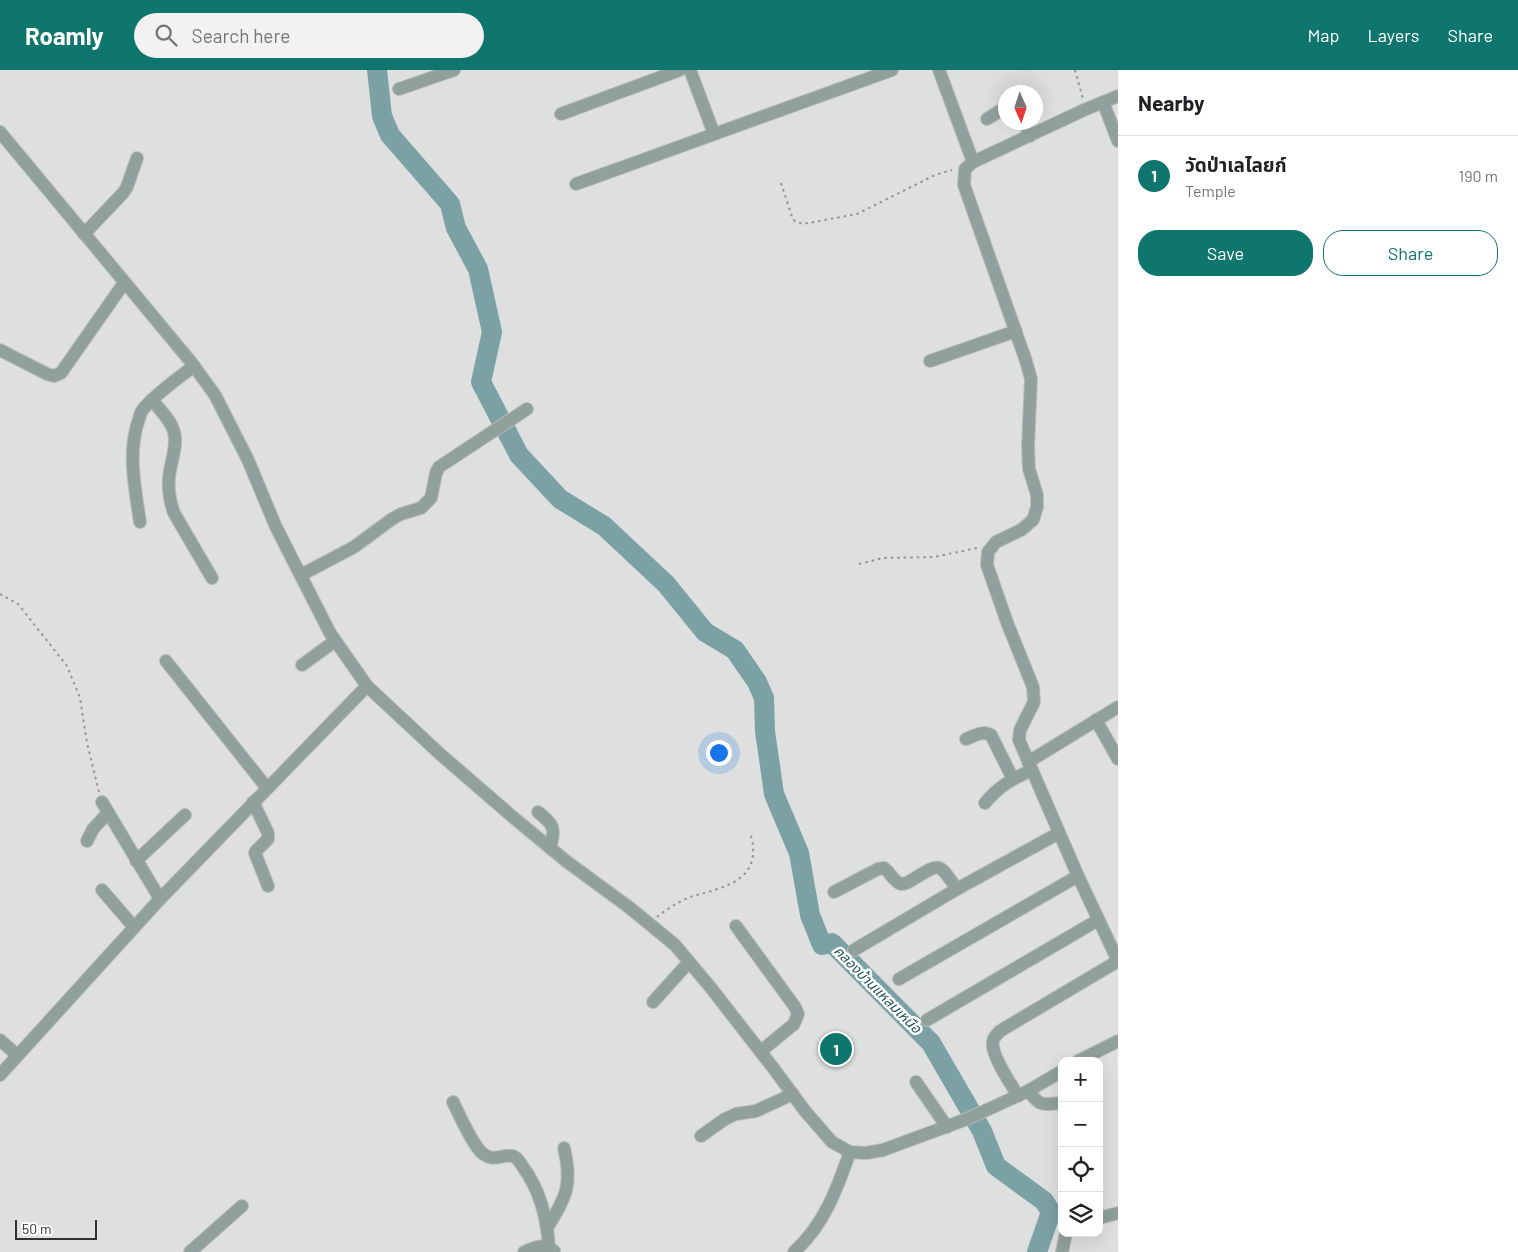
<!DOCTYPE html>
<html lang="en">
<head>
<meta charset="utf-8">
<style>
	:root { --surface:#fff; --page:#f2f2f2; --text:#202124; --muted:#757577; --line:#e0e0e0; --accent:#0f766e }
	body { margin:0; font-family:Barlow,"Noto Sans Thai",sans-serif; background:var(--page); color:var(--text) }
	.controls { position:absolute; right:15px; bottom:15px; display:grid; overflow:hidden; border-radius:10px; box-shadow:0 5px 20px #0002 }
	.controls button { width:45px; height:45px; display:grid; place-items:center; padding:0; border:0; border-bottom:1px solid var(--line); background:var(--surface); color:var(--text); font:25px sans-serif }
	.compass { position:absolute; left:998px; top:15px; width:45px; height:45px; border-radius:50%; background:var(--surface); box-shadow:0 5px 20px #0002; rotate:177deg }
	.scale { position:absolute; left:15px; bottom:12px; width:82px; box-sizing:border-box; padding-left:5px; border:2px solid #303130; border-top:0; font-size:14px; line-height:18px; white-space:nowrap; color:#303130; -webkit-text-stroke:4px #fff; paint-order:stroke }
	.you { position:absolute; left:718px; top:682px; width:18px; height:18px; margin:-12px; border:4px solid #fff; border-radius:50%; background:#1a73e8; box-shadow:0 0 0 8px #1a73e833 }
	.badge { display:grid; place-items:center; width:32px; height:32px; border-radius:50%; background:var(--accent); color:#fff; font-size:16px; font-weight:700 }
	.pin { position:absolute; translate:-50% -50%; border:2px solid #fff; box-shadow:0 1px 5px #0006 }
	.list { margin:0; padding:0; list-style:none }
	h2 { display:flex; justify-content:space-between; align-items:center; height:65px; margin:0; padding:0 20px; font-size:21px }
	h2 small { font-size:16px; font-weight:400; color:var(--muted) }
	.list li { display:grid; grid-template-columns:32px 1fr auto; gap:15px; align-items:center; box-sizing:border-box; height:80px; padding:0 20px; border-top:1px solid var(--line) }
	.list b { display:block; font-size:19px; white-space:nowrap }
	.list p { margin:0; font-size:16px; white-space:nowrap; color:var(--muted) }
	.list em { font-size:16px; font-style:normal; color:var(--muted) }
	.actions { display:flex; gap:10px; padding:15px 20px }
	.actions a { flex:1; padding:11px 0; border:1px solid var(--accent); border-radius:20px; text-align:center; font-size:18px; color:var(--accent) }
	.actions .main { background:var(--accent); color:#fff }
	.icon { flex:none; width:28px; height:28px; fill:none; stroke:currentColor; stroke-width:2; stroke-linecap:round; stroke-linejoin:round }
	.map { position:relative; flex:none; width:1118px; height:1182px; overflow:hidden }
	header { display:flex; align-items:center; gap:30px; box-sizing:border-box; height:70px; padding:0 25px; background:var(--accent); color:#fff }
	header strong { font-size:24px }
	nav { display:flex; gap:28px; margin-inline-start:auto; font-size:18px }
	.search { width:350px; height:45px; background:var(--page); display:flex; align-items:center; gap:12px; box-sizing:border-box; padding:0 18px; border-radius:28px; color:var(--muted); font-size:19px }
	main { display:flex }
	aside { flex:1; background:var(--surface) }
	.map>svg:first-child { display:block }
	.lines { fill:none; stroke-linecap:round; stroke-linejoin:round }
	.river { stroke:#7ca1a5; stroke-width:20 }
	.minor-casing { stroke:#babdbb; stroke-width:14 }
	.path { stroke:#929492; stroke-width:2; stroke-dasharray:2.5 4; stroke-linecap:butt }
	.minor { stroke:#90a09c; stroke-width:12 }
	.labels { text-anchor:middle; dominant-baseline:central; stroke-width:5; stroke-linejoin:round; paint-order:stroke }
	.water-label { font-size:14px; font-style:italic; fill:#1b5358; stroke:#fff }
</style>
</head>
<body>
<header>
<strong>Roamly</strong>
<div class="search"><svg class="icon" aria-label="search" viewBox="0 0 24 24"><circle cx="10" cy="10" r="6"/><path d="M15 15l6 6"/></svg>Search here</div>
<nav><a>Map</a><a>Layers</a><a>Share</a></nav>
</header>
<main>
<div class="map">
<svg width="1118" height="1182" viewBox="0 0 1118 1182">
	<rect width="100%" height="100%" fill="#dde0de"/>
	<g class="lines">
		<polyline class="river" points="377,0 382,46 390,65 450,134 456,158 478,199 492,262 481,312 519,385 560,429 604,456 666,514 705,562 735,580 757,612 764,628 765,661 774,724 799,783 810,845 822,875 832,873 931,973 982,1061 996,1096 1044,1131 1051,1142 1037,1182"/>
		<defs>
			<g id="minor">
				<polyline points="690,0 714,64"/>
				<polyline points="939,0 973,92"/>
				<polyline points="399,19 454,0"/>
				<polyline points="1118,26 1084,40 973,92 965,99 964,115 1026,291 1031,309 1028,376 1029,399 1037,425 1037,437 1033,450 1021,460 996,472 988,482 987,495 1008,555 1033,617 1034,632 1020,660 1019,670 1078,806 1118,891"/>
				<polyline points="1103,32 1118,71"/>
				<polyline points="561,44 680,0"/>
				<polyline points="987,49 1006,37"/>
				<polyline points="1024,52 1030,66"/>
				<polyline points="0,62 191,292 215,325 248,390 276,457 330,563 367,616 440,684 514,748 566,791 630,838 675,875 711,918 774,999 805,1041 832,1072 850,1082 866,1083 883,1080 967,1049 1028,1021 1062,1001"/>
				<polyline points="576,114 892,0"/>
				<polyline points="84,164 123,123 127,117 137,88"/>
				<polyline points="0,280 47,304 54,306 61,303 124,213"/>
				<polyline points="930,291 1016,261"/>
				<path d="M152,330C160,340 171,350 174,362C178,377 170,393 169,408C168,420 170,432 174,443L212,508"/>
				<path d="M140,452C135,418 127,382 139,349C140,345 141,341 144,338C158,322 177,309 194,296"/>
				<polyline points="301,505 354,477 392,449 401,444 421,438 431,428 436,403 439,397 527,339"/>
				<polyline points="166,591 267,718"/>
				<polyline points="302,595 335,571"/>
				<polyline points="1096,650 1118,689"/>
				<path d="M966,669C974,666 983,660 991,665L1013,709"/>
				<polyline points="1028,692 1118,637"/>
				<polyline points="102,732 160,829"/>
				<polyline points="253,732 268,763 268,769 256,781 255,783 268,816"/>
				<path d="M985,733C999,716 1012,709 1032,700"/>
				<path d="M538,742C554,755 556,758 550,778"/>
				<polyline points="87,771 93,759 108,743"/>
				<polyline points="136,791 185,745"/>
				<polyline points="102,820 134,857"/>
				<path d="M834,822L878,799L884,798C890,802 894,812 901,814C905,814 909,812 912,810C941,792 938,792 957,819"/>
				<polyline points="736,856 795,937 798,944 794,954 761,981"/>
				<polyline points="854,880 957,819 1059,763"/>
				<polyline points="899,909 1078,806"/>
				<polyline points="653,932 689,892"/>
				<polyline points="927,950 1098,850"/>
				<polyline points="0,970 17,985"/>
				<polyline points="1078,991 1118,971"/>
				<polyline points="0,1005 160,829 367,616"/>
				<polyline points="916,1012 947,1057"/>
				<path d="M1028,1021C1042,1038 1042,1034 1062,1033"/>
				<path d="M1018,1026C1011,1014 990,984 993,971C994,967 998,963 1000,961L1118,891"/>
				<path d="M453,1032C460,1046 472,1074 482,1083C495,1093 500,1084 512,1086C517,1087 520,1092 523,1097C540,1120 547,1148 549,1177"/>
				<polyline points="701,1066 725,1049 736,1044 756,1041 793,1024"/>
				<polyline points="1099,1148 1118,1143"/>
				<path d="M547,1158C566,1128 573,1114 564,1078"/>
				<polyline points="190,1182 242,1136"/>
				<path d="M524,1182C534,1177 544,1173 554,1181"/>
				<path d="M794,1182C824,1155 837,1119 850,1082"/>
				<polyline points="1062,1182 1066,1163"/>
			</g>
		</defs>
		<use href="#minor" class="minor-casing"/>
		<g class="path">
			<polyline points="1075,0 1083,29"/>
			<polyline points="781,113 793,150 803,154 857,144 935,105 952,100"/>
			<polyline points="859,494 883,488 934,487 977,478"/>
			<polyline points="0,524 18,534 67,596 80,628 87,673 99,722"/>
			<path d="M657,847C667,839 678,832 690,827C716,819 756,814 753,777C753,772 751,767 750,762"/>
		</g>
		<use href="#minor" class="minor"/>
	</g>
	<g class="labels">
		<g class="water-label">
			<text transform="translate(878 919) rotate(45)">คลองบ้านแหลมเหนือ</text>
		</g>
	</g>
</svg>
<div class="controls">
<button>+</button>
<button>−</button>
<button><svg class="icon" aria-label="locate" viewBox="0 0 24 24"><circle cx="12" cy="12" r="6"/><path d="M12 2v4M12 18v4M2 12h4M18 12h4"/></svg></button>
<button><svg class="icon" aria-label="layers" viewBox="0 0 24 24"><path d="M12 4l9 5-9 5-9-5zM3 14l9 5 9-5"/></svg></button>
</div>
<svg class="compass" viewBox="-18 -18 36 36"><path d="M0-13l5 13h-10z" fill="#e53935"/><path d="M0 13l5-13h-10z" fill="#757577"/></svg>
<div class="scale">50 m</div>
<div class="you"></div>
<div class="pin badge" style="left:836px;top:979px">1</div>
</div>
<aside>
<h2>Nearby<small></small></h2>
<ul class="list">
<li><span class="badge">1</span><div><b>วัดป่าเลไลยก์</b><p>Temple</p></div><em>190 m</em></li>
</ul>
<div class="actions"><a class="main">Save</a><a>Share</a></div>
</aside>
</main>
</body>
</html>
